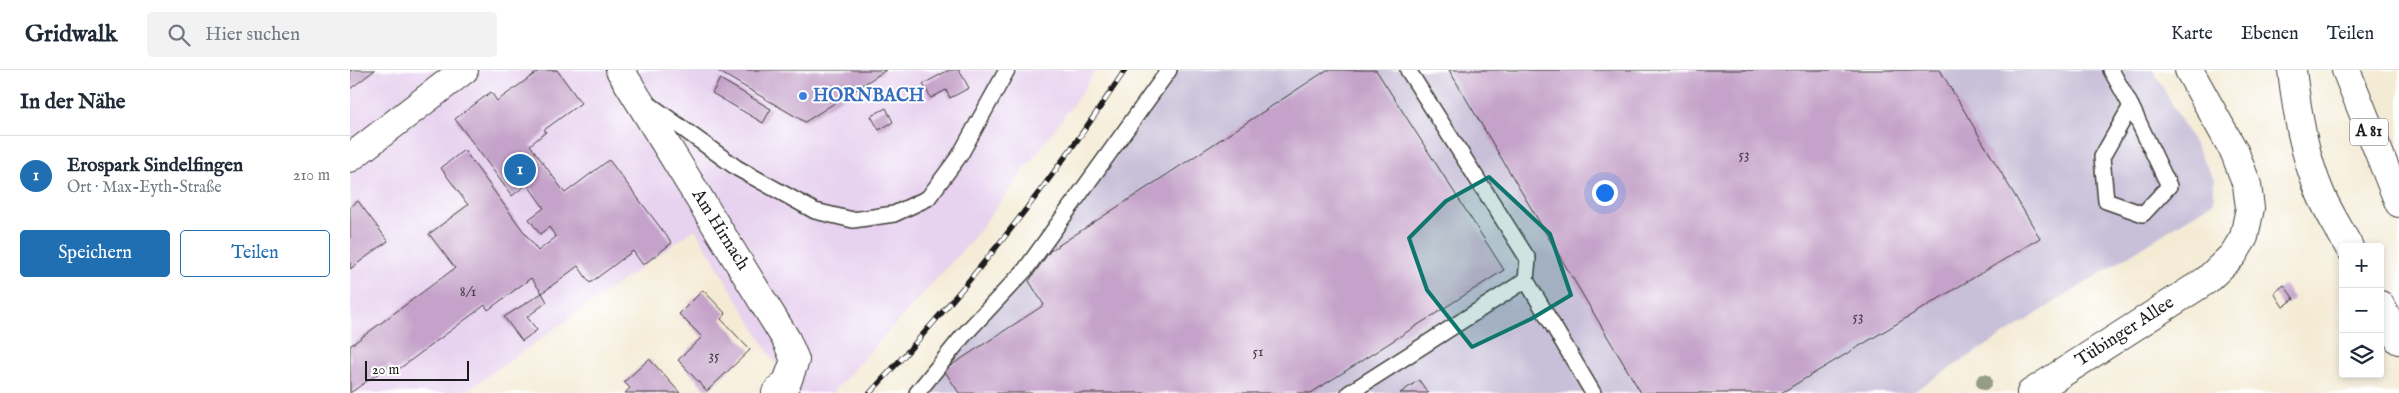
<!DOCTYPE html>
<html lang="de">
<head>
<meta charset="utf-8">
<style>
	:root { --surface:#fff; --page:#f2f2f3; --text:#1f2937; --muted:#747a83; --line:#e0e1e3; --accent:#1f6fb2 }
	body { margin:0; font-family:"IM FELL English",serif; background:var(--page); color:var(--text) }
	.controls { position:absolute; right:15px; bottom:15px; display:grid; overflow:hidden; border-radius:5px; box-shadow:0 2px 8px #0003 }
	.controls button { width:45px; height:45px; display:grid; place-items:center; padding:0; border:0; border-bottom:1px solid var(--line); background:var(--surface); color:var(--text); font:25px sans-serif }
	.scale { position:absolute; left:15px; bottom:12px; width:104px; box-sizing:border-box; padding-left:5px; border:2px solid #1c1c1c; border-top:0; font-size:14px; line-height:18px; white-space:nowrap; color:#1c1c1c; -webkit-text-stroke:4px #fff; paint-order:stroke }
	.you { position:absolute; left:1254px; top:122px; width:18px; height:18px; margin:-12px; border:4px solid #fff; border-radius:50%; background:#1a73e8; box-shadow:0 0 0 8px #1a73e833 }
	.badge { display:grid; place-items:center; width:32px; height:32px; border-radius:50%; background:var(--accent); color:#fff; font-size:16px; font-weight:700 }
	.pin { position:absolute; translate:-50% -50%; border:2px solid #fff; box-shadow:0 1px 5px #0006 }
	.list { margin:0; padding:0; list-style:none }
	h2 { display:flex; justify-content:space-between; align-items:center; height:65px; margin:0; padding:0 20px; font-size:21px }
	h2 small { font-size:16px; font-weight:400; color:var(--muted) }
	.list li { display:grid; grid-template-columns:32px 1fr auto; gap:15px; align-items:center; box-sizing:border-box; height:80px; padding:0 20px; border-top:1px solid var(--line) }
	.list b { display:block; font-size:19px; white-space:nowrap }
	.list p { margin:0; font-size:16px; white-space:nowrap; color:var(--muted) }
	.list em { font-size:16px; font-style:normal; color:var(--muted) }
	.actions { display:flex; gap:10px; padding:15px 20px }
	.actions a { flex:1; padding:11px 0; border:1px solid var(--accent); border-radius:5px; text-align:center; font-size:18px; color:var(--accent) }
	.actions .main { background:var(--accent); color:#fff }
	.icon { flex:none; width:28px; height:28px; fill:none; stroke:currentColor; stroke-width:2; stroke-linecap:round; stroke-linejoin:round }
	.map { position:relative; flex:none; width:2049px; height:323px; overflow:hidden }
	header { display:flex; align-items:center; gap:30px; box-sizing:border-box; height:70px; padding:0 25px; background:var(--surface); border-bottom:1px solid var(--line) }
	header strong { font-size:24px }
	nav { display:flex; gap:28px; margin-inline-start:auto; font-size:18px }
	.search { width:350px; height:45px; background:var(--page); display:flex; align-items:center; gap:12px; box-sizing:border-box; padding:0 18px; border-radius:5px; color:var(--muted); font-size:19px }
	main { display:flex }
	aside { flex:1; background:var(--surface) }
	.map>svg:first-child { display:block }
	.built { fill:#e7d2ef }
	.industrial { fill:#c8bfd8 }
	.building { fill:#c5a2c9 }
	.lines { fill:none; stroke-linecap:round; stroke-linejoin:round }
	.service-casing { stroke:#3c3b38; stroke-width:18 }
	.minor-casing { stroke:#3c3b38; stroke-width:30 }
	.motorway-casing { stroke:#3c3b38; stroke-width:30 }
	.service { stroke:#fff; stroke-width:15 }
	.minor { stroke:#fff; stroke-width:28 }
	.motorway { stroke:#fff; stroke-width:28 }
	.rail-casing { stroke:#1c1c1c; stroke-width:5.5 }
	.rail { stroke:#fff; stroke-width:4; stroke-dasharray:11; stroke-linecap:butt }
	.tree { fill:#969d85 }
	.marked { fill:#0f766e; fill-opacity:0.2; stroke:#0f766e; stroke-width:4; stroke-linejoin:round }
	.shop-dot { fill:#3f7fe0; stroke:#fff; stroke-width:2 }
	.labels { text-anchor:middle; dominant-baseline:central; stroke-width:4; stroke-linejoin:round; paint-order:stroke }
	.number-label { font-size:15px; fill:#463e47 }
	.shield { fill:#fff; stroke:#606060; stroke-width:1 }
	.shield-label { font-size:16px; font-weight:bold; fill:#1c1c1c }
	.shop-label { font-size:18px; font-weight:bold; fill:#366cbe; stroke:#fff; text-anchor:start }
	.street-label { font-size:18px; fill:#1c1c1c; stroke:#fff }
</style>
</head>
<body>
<header>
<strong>Gridwalk</strong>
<div class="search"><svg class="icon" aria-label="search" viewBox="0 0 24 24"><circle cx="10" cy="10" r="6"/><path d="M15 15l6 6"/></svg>Hier suchen</div>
<nav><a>Karte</a><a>Ebenen</a><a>Teilen</a></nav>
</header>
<main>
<aside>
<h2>In der Nähe<small></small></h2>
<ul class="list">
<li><span class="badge">1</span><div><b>Erospark Sindelfingen</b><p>Ort · Max-Eyth-Straße</p></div><em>210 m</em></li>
</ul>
<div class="actions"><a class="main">Speichern</a><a>Teilen</a></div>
</aside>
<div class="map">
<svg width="2049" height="323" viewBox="0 0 2049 323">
	<rect width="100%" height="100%" fill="#fff"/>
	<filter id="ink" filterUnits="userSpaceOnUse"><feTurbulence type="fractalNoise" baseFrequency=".02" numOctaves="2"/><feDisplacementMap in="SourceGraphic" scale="10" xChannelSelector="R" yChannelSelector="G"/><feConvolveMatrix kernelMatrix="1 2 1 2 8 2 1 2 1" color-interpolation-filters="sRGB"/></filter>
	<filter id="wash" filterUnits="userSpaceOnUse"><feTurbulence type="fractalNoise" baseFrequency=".0096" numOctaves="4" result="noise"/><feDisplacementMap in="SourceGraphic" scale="20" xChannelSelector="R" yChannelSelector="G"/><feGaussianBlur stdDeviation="1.12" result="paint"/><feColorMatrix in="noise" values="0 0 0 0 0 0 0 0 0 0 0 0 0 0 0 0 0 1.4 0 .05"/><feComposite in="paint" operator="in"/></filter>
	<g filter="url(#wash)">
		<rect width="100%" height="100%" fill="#f4ebd5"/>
		<polygon class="built" points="0,0 745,0 733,21 622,170 482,323 443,323 345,159 114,323 0,323"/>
		<polygon class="industrial" points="829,0 1803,0 1864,109 1864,132 1561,323 566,323 696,181"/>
		<g id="blocks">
			<g class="building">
				<polygon points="0,0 25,0 0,19"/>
				<polygon points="190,0 207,0 231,33 194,60 196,62 180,75 215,123 259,90 322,173 293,195 283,181 240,213 228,196 192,223 181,208 138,240 135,235 45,302 40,295 0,323 0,276 105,198 79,164 118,135 91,98 114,80 188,181 206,167 199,157 190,164 179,149 194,138 177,114 162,126 105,49 141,22 147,31"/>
				<polygon points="366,0 536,0 455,52"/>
				<polygon points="599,0 609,0 619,18 600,28 596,20 581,28 573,14"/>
				<polygon points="977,0 1026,0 1154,200 961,323 609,323 594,300 694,235 679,211 700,181"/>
				<polygon points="1099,0 1590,0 1690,168 1431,323 1291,323"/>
				<polygon points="370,9 421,39 413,53 362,23"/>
				<polygon points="536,38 543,52 529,60 521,46"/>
				<polygon points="8,131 38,171 0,199 0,137"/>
				<polygon points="1934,215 1944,229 1933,237 1924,223"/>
				<polygon points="353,220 376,244 371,249 400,280 357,321 328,290 352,267 329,244"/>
				<polygon points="192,223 197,232 177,247 187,260 172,271 154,247"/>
				<polygon points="299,289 305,295 330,323 275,323 280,318 274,312"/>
				<polygon points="1069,310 1078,323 1050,323"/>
			</g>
		</g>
	</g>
	<g filter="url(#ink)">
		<use href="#blocks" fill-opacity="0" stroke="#3c3b38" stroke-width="1"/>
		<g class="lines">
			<defs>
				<g id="service">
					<polyline points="1761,0 1781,36 1819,116 1793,144 1756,131 1752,87 1781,36"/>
					<polyline points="299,34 387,98 465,141 503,150 544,144 578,128 610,85 657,0"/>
					<polyline points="1176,210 1243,323"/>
					<polyline points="567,323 613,266 675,200 819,0"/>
					<polyline points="999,323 1176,210 1178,189 1058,0"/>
				</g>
				<g id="minor">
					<polyline points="270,0 436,269 445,290 437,312 426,323"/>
					<polyline points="0,88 114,0"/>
					<polyline points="1681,323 1857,210 1883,185 1894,167 1900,138 1897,115 1885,83 1839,0"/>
				</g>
				<g id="motorway">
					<path d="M1942,0C1947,42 1954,86 1971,125C1979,143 1990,160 1999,177"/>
					<polyline points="1996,0 2049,133"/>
					<polyline points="2030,235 2049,270"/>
				</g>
			</defs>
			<use href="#service" class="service-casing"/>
			<use href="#minor" class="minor-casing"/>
			<use href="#motorway" class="motorway-casing"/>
			<use href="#service" class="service"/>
			<use href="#minor" class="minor"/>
			<use href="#motorway" class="motorway"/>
			<defs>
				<path id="rail" d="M520,323C614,222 700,115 775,0"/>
			</defs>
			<use href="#rail" class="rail-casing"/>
			<use href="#rail" class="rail"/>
		</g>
		<circle class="tree" cx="1634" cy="312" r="8"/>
	</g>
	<path class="marked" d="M1139,107L1200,164L1221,225L1181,249L1122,277L1077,220L1059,168L1096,131Z"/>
	<circle class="shop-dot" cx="453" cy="26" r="5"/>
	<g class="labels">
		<g class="number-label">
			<text x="1394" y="84">53</text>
			<text x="118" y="221">8/1</text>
			<text x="1508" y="246">53</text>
			<text x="908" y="281">51</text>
			<text x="364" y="285">35</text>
		</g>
		<rect class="shield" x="2000" y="48.5" width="38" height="27" rx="4"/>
		<g class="shield-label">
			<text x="2019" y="62">A 81</text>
		</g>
		<g class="shop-label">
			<text x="463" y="26">HORNBACH</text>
		</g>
		<g class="street-label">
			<text transform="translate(370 160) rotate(58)">Am Hirnach</text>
			<text transform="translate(1775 262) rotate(-33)">Tübinger Allee</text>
		</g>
	</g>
</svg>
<div class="controls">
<button>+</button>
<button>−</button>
<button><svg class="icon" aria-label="layers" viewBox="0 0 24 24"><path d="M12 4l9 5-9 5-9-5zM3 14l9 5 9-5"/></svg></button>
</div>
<div class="scale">20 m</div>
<div class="you"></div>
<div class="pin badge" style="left:170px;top:100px">1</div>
</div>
</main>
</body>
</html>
